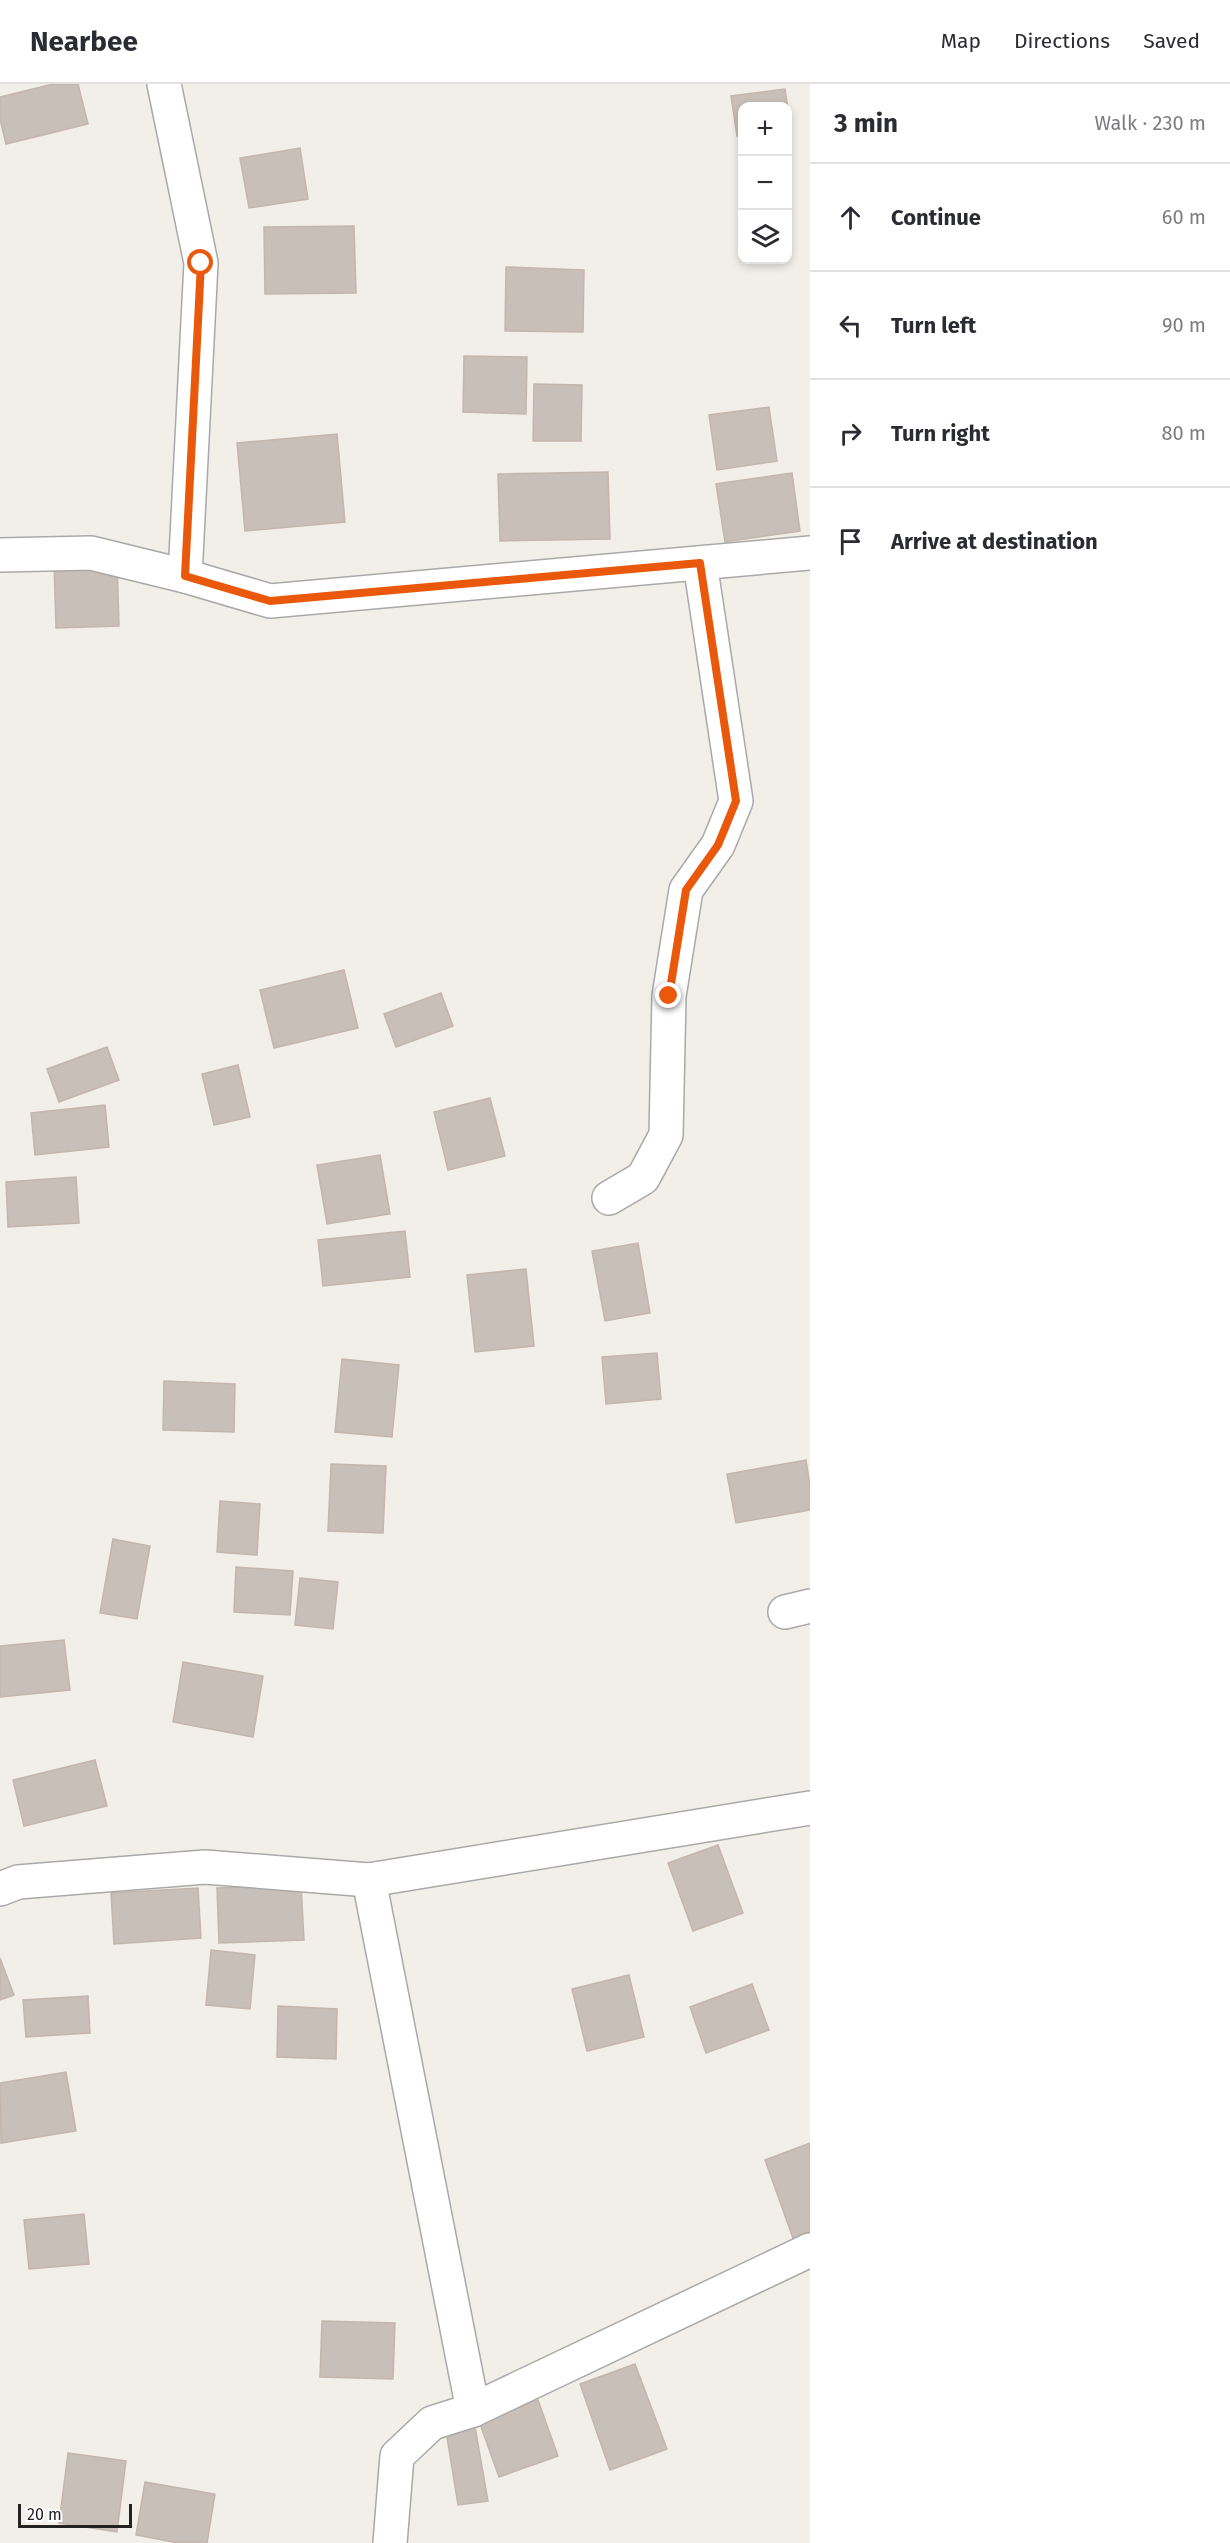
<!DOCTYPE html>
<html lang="en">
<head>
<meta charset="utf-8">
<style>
	:root { --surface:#fff; --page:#f2f2f3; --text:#2b2b33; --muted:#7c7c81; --line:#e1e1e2 }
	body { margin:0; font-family:"Fira Sans",sans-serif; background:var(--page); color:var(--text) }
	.controls { position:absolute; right:18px; top:18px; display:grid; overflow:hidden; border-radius:12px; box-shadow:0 3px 9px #0003 }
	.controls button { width:54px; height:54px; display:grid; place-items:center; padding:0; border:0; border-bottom:2px solid var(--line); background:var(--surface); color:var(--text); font:30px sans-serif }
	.scale { position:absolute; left:18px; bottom:15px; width:114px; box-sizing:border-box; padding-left:6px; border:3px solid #222; border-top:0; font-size:16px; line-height:21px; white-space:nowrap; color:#222; -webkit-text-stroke:4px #fff; paint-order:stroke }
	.stop { position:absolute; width:18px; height:18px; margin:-14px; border:4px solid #ea580c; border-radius:50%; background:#fff }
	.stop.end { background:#ea580c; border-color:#fff; box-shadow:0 2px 6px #0008 }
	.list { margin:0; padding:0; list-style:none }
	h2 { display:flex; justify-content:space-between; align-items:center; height:78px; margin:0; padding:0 24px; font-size:26px }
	h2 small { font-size:20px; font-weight:400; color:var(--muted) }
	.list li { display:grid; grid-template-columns:39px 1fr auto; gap:18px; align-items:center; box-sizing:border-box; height:108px; padding:0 24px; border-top:2px solid var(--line) }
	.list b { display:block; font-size:22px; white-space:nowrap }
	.list em { font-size:20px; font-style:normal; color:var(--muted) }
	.icon { flex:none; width:33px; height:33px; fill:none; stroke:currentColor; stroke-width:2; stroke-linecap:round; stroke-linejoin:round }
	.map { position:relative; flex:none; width:810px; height:2459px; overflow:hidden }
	header { display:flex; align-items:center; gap:36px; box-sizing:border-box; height:84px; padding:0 30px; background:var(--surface); border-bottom:2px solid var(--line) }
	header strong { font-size:28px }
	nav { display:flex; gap:33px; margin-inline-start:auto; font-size:21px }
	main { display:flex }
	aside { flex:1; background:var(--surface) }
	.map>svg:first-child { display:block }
	.building { fill:#c7bfb8; stroke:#c4b6ab; stroke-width:1.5 }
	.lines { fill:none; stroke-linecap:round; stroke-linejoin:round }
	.minor-casing { stroke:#a9a9a9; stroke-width:36 }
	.minor { stroke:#fff; stroke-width:33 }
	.route { stroke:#ea580c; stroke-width:8 }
</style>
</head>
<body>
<header>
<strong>Nearbee</strong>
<nav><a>Map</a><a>Directions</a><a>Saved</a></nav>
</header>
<main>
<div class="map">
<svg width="810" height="2459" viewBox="0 0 810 2459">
	<rect width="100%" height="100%" fill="#f2efe9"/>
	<g class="building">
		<polygon points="53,0 78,0 88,40 6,60 0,35 0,13"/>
		<polygon points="785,5 791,45 788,45 788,22 742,22 742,51 737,52 731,12"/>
		<polygon points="300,64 308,115 249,124 240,74"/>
		<polygon points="354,142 356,209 265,210 264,143"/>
		<polygon points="506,183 584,186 583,248 505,247"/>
		<polygon points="464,272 527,273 526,330 463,328"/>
		<polygon points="534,300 582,301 581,357 533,357"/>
		<polygon points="769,323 777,377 717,386 709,331"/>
		<polygon points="337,350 345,438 245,447 237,359"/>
		<polygon points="608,388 610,455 500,457 498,390"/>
		<polygon points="792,389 800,447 725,458 716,400"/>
		<polygon points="117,477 119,542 56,544 54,479"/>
		<polygon points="344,886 358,944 274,964 260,906"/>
		<polygon points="441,909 453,942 396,963 384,930"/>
		<polygon points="107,963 119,996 59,1018 47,985"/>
		<polygon points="238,981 250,1033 214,1041 202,990"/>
		<polygon points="490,1014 505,1072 448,1086 434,1028"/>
		<polygon points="105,1021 109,1063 35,1071 31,1029"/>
		<polygon points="380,1071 390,1130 327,1140 317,1081"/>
		<polygon points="76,1093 79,1139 8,1143 6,1098"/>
		<polygon points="405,1147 410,1193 323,1202 318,1156"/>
		<polygon points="638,1159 650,1229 605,1237 592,1167"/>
		<polygon points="526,1185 534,1262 475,1268 467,1191"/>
		<polygon points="657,1269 661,1315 606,1320 602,1273"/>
		<polygon points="342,1275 399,1281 392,1353 335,1348"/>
		<polygon points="164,1297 235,1300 234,1348 163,1346"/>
		<polygon points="806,1376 810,1402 810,1426 736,1439 727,1390"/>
		<polygon points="331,1380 386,1382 383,1449 328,1447"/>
		<polygon points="220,1417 260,1420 257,1471 217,1468"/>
		<polygon points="113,1455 150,1462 137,1535 100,1529"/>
		<polygon points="236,1483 293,1487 290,1531 234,1528"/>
		<polygon points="300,1494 338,1498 333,1545 295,1541"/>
		<polygon points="64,1556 70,1606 0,1613 0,1562"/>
		<polygon points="183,1578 263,1592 253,1653 173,1638"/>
		<polygon points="95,1676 107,1722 24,1742 13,1696"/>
		<polygon points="718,1761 743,1829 693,1847 668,1779"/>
		<polygon points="301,1801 304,1856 219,1859 217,1804"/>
		<polygon points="198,1804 201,1854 114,1860 111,1809"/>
		<polygon points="211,1866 255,1871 250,1925 206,1921"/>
		<polygon points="0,1874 14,1911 0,1916"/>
		<polygon points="629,1891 644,1953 587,1967 572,1905"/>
		<polygon points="752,1900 769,1946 706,1969 690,1923"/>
		<polygon points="88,1912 90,1949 26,1953 23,1916"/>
		<polygon points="278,1922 337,1925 336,1975 277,1973"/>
		<polygon points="66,1988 76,2047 1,2059 0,1999"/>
		<polygon points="810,2059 810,2151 794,2157 765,2076"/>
		<polygon points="84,2130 89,2180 29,2185 24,2136"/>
		<polygon points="322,2237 395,2239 393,2295 320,2293"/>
		<polygon points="635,2280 667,2365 610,2386 580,2300"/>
		<polygon points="538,2316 558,2372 499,2393 479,2337"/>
		<polygon points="474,2337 488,2417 458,2421 445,2341"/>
		<polygon points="68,2369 126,2377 117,2448 59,2439"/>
		<polygon points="145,2398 215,2410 207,2459 178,2459 136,2451"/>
	</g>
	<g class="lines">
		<defs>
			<g id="minor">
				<polyline points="164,0 201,179 185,492"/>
				<polyline points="0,471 91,469 185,492 270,517 810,469"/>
				<polyline points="609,1114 643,1094 666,1051 669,912 686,806 718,761 736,717 700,479"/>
				<polyline points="785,1528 810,1522"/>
				<polyline points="369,1796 473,2326"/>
				<polyline points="0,1805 18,1798 205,1783 369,1796 810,1724"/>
				<polyline points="390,2459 397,2372 432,2339 473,2326 810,2166"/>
			</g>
		</defs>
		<use href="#minor" class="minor-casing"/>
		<use href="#minor" class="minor"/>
	</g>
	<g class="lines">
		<polyline class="route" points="201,179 185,492 270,517 700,479 736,717 718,761 686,806 669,912"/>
	</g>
</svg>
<div class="controls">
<button>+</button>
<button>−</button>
<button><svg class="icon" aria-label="layers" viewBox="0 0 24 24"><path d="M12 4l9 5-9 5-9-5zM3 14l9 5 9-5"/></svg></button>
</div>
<div class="scale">20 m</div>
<div class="stop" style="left:201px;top:179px"></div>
<div class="stop end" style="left:669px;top:912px"></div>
</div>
<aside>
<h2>3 min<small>Walk · 230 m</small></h2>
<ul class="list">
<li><svg class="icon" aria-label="ahead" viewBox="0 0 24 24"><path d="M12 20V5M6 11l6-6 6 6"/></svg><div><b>Continue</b></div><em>60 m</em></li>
<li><svg class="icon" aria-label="left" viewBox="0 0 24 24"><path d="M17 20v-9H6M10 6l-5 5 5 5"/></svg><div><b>Turn left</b></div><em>90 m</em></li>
<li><svg class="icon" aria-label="right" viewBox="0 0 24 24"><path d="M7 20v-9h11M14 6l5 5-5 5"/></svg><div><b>Turn right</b></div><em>80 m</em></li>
<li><svg class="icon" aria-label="arrive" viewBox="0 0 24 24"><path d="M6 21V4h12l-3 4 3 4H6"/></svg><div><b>Arrive at destination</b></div></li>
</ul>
</aside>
</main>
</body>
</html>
